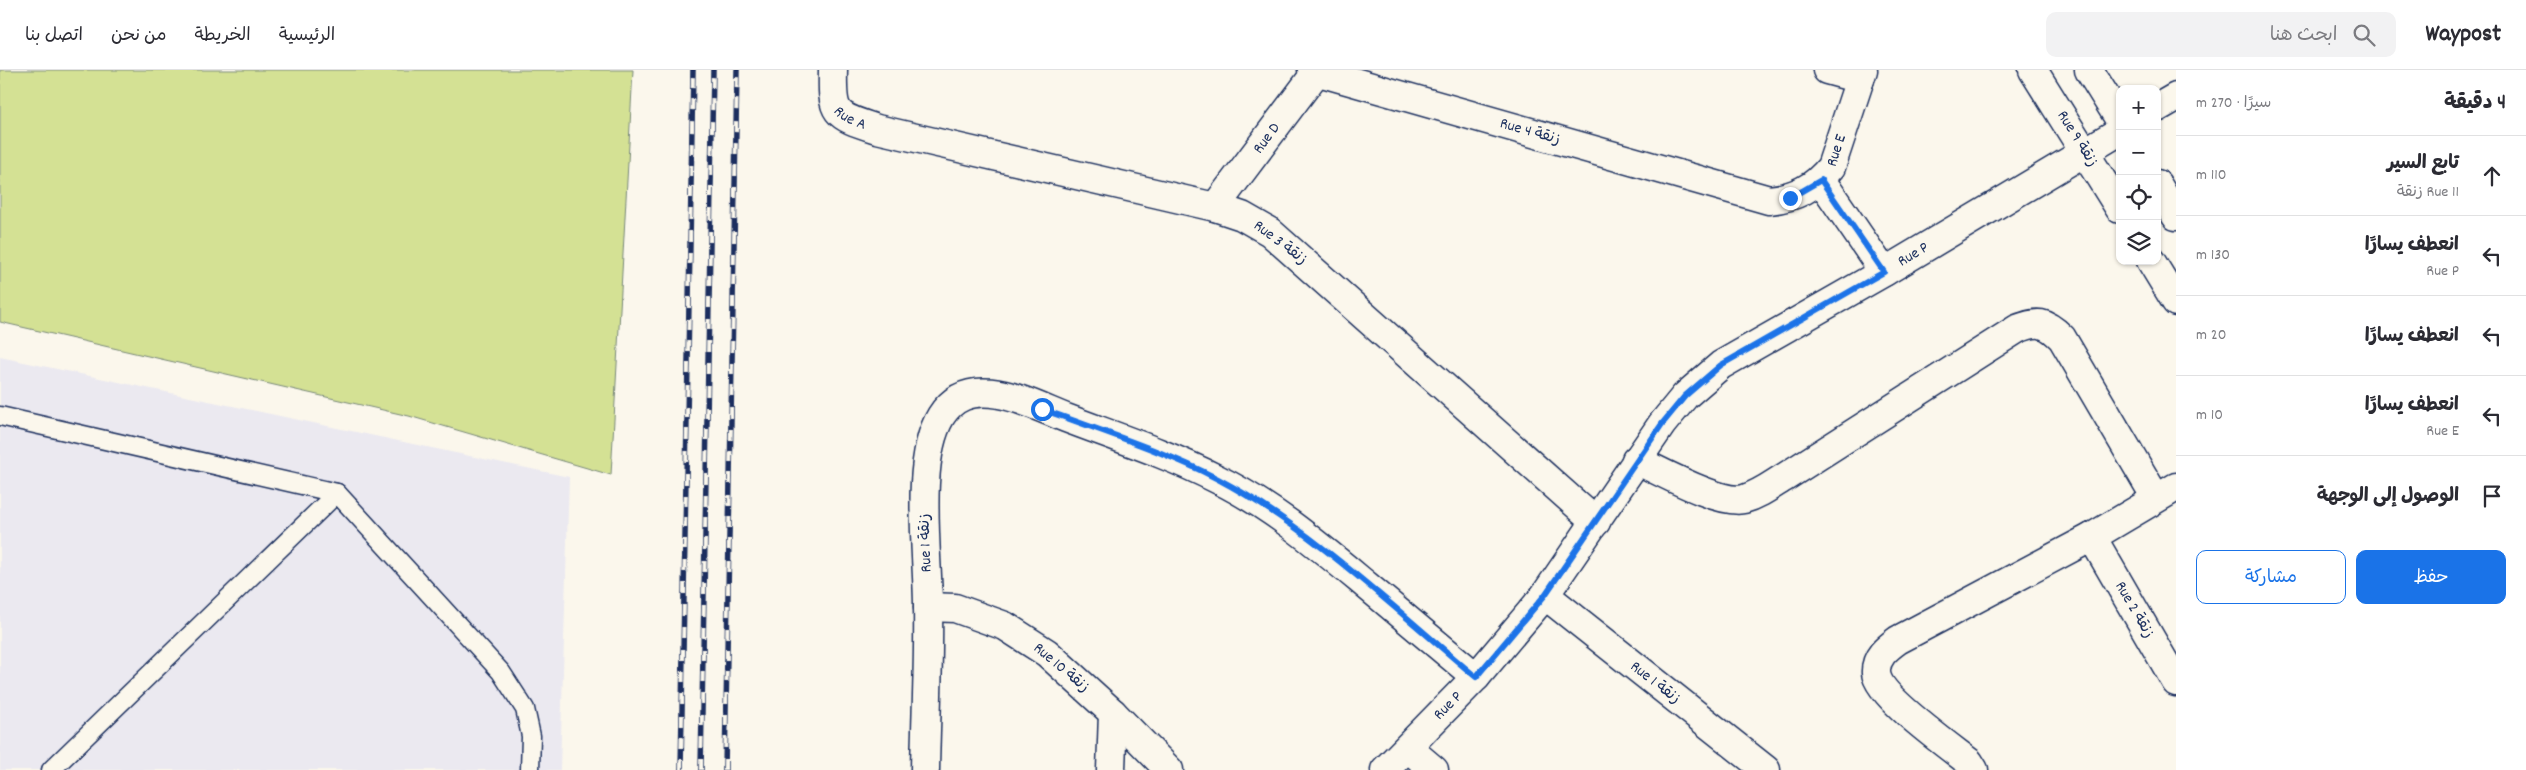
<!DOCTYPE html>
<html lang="ar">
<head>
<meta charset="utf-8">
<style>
	:root { --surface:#fff; --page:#f2f2f3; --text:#2b2b33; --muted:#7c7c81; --line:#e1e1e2; --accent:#1a73e8 }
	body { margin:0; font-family:Dekko,"Playpen Sans Arabic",sans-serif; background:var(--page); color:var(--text); direction:rtl }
	.controls { position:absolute; right:15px; top:15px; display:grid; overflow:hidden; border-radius:10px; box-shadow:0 1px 4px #0004 }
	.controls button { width:45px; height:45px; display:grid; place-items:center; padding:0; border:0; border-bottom:1px solid var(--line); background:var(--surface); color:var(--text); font:25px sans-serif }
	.stop { position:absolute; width:15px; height:15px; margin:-11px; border:4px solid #1a73e8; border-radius:50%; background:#fff }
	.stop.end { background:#1a73e8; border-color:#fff; box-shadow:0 1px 5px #0008 }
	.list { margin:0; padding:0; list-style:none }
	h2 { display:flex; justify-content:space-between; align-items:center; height:65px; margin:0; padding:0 20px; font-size:21px }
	h2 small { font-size:16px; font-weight:400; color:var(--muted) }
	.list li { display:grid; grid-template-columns:32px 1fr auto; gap:15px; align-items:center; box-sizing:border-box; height:80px; padding:0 20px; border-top:1px solid var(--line) }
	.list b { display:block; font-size:19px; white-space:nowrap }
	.list p { margin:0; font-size:16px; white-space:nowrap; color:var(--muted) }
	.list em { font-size:16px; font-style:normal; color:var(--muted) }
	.actions { display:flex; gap:10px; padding:15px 20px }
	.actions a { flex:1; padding:11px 0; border:1px solid var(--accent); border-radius:10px; text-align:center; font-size:18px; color:var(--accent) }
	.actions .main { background:var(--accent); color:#fff }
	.icon { flex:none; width:28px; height:28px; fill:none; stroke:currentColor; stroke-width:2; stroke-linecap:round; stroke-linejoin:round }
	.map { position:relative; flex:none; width:2176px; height:700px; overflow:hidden; direction:ltr }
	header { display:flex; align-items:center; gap:30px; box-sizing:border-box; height:70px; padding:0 25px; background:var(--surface); border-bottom:1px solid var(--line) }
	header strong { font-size:24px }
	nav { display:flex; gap:28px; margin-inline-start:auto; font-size:18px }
	.search { width:350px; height:45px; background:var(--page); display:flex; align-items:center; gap:12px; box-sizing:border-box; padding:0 18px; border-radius:10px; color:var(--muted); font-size:19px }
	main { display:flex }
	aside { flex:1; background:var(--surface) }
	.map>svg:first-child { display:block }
	.built { fill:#ebe9f0 }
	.green { fill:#d4e194; stroke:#788879 }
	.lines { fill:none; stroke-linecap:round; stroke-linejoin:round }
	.lane-casing { stroke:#1b2f5e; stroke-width:21 }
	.street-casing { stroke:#1b2f5e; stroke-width:31 }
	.lane { stroke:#fbf7ec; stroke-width:18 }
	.street { stroke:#fbf7ec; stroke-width:28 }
	.rail-casing { stroke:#1b2f5e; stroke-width:5.5 }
	.rail { stroke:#fbf7ec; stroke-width:4; stroke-dasharray:11; stroke-linecap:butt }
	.route { stroke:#1a73e8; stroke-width:6 }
	.labels { text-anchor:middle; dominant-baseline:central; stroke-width:4; stroke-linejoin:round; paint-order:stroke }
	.street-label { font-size:16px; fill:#1b2f5e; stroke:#fbf7ec }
</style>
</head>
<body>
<header>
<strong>Waypost</strong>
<div class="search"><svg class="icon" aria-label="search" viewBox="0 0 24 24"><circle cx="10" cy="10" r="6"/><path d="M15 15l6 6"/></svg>ابحث هنا</div>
<nav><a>الرئيسية</a><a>الخريطة</a><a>من نحن</a><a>اتصل بنا</a></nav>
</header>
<main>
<aside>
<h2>4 دقيقة<small>سيرًا · 270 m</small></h2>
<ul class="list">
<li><svg class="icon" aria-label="ahead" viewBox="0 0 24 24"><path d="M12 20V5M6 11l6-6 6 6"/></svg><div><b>تابع السير</b><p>Rue 11 زنقة</p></div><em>110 m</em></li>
<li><svg class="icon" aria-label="left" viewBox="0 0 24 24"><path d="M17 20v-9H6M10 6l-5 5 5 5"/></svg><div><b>انعطف يسارًا</b><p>Rue P</p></div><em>130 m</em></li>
<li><svg class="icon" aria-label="left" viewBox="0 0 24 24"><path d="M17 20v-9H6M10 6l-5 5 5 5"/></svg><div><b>انعطف يسارًا</b></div><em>20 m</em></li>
<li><svg class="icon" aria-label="left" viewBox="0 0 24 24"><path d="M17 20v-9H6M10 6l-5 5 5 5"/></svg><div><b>انعطف يسارًا</b><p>Rue E</p></div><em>10 m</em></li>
<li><svg class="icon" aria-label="arrive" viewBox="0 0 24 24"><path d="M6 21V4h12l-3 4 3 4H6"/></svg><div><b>الوصول إلى الوجهة</b></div></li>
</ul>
<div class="actions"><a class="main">حفظ</a><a>مشاركة</a></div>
</aside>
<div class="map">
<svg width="2176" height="700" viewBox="0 0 2176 700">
	<rect width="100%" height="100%" fill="#fbf7ec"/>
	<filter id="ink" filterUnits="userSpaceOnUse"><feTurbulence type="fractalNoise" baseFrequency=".02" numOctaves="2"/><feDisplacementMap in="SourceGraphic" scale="10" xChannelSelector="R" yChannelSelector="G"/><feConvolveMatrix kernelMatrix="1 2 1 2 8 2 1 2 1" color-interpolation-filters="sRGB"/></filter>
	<g filter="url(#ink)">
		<polygon class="built" points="0,287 569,407 560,700 0,700"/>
		<polygon class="green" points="0,0 633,0 611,405 409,346 0,252"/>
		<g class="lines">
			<defs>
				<g id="lane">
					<polyline points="0,346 337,423 501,602 525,639 531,666 530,700"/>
					<polyline points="51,700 337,423"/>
				</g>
				<g id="street">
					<path id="s1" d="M833,0C832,45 834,45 877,59L1215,137L1242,146L1270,162L1596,452"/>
					<path id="s2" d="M1312,0L1769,130C1796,127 1814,118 1831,97L1863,0"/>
					<polyline points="1827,0 1860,9"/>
					<polyline points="2033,0 2120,139"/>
					<polyline points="2089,0 2120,50"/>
					<polyline points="2157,38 2176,27"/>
					<polyline points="1821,110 1884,202"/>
					<polyline points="2157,114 2176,146"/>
					<path id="s3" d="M1215,137L1318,0"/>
					<polyline points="2151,191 2176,232"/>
					<path d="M1636,390C1660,401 1720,435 1744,429C1759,425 1772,415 1785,407L2017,259C2038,251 2045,251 2062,268L2156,428"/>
					<polyline points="2092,467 2176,612"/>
					<polyline points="1545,525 1766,700"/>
					<polyline points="928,537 955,538 1005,556 1047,583 1113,643 1169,700"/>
					<polyline points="1408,678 1434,700"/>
					<path d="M925,700C926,646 929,591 928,537C928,485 914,390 941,346C970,300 1027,333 1066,348C1116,367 1168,384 1217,409C1272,436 1319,476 1366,515C1402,545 1439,576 1476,607"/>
					<polyline points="1111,700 1113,643"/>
					<path id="s4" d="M1385,700L1476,607L1545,525L1662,354L1685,326L1721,295L1884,202L2120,61"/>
					<path d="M1974,700L1969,692C1950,677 1878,626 1876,603C1875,587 1887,578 1898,570L2092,467L2176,417"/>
				</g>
			</defs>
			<use href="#lane" class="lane-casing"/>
			<use href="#street" class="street-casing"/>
			<use href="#lane" class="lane"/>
			<use href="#street" class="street"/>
			<defs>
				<g id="rail">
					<polyline points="681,700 693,0"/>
					<polyline points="701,700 713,0"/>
					<polyline points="725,700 737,0"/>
				</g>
			</defs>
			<use href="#rail" class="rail-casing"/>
			<use href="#rail" class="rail"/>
		</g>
	</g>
	<g class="lines" filter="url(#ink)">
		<path class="route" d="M1042,339C1101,361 1162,380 1218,409C1311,458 1395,539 1476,607L1545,525L1662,354L1685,326L1721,295L1884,202L1821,110L1790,128"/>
	</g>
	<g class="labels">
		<g class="street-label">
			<text stroke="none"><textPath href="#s1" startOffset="56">Rue A</textPath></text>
			<text transform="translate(1530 62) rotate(16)">Rue 4 زنقة</text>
			<text stroke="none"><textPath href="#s3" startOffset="86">Rue D</textPath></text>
			<text transform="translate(2077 69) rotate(58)">Rue 9 زنقة</text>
			<text stroke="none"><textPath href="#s2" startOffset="565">Rue E</textPath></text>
			<text transform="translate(1280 173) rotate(37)">Rue 3 زنقة</text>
			<text stroke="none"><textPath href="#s4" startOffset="750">Rue P</textPath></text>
			<text transform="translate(926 473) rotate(-92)">Rue 1 زنقة</text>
			<text transform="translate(2134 540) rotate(60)">Rue 2 زنقة</text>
			<text transform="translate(1061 598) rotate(40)">Rue 10 زنقة</text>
			<text transform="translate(1655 613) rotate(38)">Rue 1 زنقة</text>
			<text stroke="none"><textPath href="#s4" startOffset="90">Rue P</textPath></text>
		</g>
	</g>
</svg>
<div class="controls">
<button>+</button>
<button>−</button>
<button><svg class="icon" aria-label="locate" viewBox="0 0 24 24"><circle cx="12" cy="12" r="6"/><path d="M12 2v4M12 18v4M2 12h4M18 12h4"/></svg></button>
<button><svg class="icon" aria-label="layers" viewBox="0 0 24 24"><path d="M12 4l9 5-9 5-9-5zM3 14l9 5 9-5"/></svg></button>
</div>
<div class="stop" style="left:1042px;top:339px"></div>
<div class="stop end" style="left:1790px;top:128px"></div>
</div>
</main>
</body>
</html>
